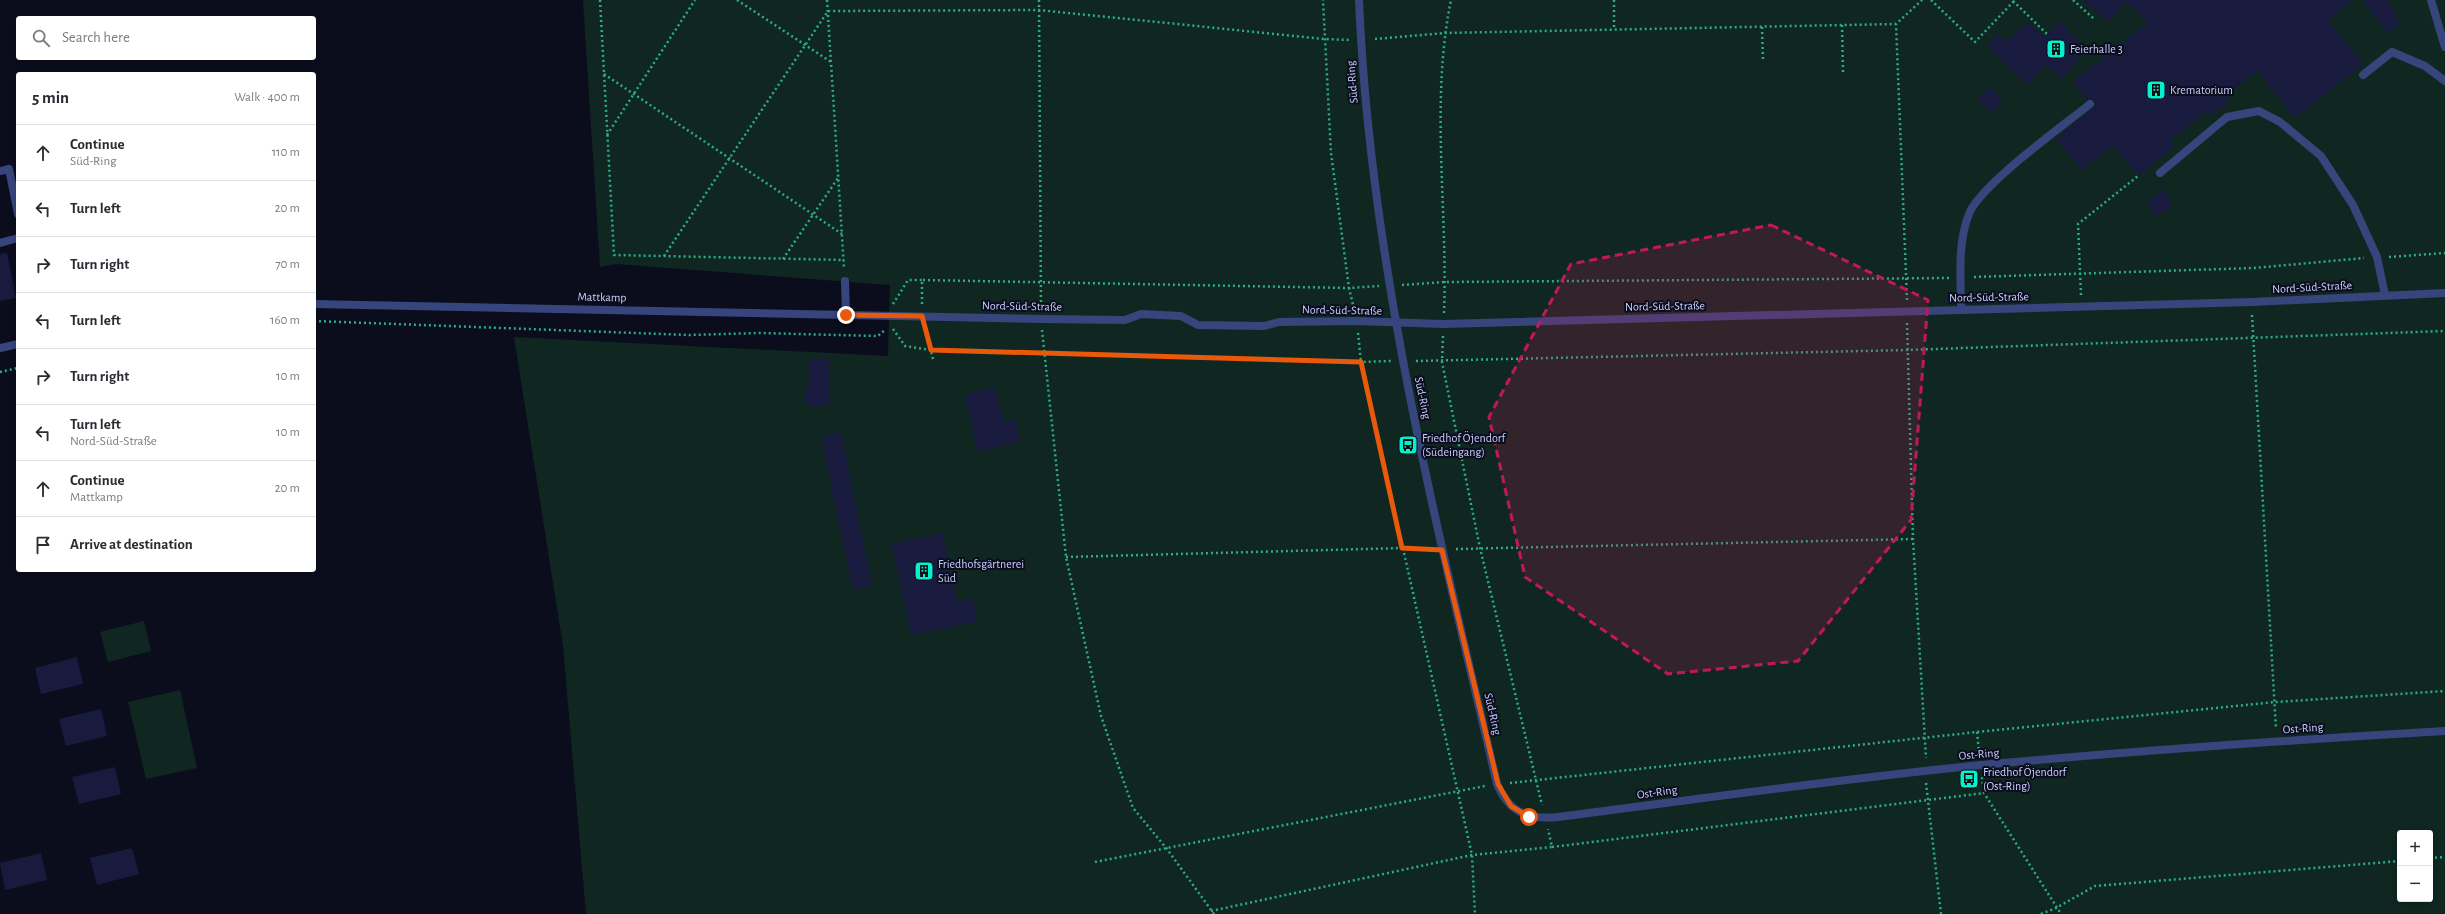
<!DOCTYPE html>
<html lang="en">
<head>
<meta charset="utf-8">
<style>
	:root { --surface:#fff; --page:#f7f7f7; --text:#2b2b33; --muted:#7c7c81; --line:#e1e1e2 }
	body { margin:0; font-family:"Alegreya Sans",sans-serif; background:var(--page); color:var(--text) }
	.controls { position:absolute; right:12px; bottom:12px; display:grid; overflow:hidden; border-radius:4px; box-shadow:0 2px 6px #0003 }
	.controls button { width:36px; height:36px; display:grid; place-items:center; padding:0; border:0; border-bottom:1px solid var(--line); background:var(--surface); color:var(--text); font:20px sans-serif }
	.stop { position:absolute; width:12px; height:12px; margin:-9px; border:3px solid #ea580c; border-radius:50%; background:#fff }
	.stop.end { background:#ea580c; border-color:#fff; box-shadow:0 1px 4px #0008 }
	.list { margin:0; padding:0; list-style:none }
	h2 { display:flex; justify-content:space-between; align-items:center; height:52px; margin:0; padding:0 16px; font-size:17px }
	h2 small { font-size:13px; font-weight:400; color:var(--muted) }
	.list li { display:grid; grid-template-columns:26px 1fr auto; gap:12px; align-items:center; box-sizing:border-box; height:56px; padding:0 16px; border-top:1px solid var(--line) }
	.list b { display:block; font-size:15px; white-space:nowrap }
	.list p { margin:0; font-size:13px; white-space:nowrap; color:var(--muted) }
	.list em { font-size:13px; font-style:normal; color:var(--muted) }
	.icon { flex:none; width:22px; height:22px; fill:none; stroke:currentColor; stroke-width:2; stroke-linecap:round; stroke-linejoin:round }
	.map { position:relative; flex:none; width:2445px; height:914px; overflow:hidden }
	.search { position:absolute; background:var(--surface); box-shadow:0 2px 6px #0003; left:16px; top:16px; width:300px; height:44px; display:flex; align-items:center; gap:10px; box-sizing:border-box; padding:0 14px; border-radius:4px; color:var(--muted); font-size:15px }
	.panel { position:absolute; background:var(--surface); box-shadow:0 2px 6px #0003; left:16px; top:72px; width:300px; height:500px; border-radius:4px }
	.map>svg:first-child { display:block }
	.green { fill:#0f2720; fill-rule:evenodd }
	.building { fill:#181a3e }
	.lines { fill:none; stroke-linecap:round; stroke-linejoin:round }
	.path { stroke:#2dad85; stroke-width:2.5; stroke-dasharray:2 3; stroke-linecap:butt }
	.service { stroke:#36467c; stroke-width:8 }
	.minor { stroke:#36467c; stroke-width:8 }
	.route { stroke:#ea580c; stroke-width:5 }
	.marked { fill:#c2185b; fill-opacity:0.2; stroke:#c2185b; stroke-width:3; stroke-dasharray:8 5; stroke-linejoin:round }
	.labels { text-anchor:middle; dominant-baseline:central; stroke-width:4; stroke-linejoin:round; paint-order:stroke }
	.poi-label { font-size:12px; fill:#c8cfff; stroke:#0b0d1d; text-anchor:start }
	.street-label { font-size:12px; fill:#c8cfff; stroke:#0b0d1d }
</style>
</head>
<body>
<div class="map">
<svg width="2445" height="914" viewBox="0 0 2445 914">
	<rect width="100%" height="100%" fill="#0b0d1d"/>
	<g class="green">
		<path d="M583,0H2445V914H586L563,646L514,337L888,356L890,285L616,264L600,267ZM2400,833H2430V899H2400Z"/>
		<polygon points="144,621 151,651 108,662 100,632"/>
		<polygon points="180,690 197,768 146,779 128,702"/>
	</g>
	<g class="building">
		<polygon points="2083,0 2353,0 2328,20 2363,64 2295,118 2257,71 2226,96 2230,101 2211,116 2207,111 2169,141 2174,147 2138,176 2113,145 2082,170 2056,139 2095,106 2094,100 2087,100 2073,82 2148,22 2126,2 2109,22"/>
		<polygon points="2363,0 2387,0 2397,14 2395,15 2400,23 2387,33"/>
		<polygon points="2061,21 2086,50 2062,79 2046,65 2028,85 1987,47 1998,34 2006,41 2028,22 2045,38"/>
		<polygon points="1989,87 2003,100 1991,113 1977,100"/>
		<polygon points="2163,190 2173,204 2157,217 2146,203"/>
		<polygon points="7,253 16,298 0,301 0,254"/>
		<polygon points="809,360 830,360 829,405 805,405 806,390 808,390"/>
		<polygon points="996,388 1003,422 1016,419 1020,442 977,451 965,394"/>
		<polygon points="841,432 872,586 853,590 821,436"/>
		<polygon points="943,533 957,602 973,598 977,622 911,635 892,544"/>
		<polygon points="77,657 83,684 41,694 35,668"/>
		<polygon points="101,709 107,736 66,746 59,719"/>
		<polygon points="115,767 121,794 79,804 72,777"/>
		<polygon points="132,848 139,874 97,885 90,858"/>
		<polygon points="41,853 47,880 5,890 0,863"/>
	</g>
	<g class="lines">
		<g class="path">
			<polyline points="600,0 614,255 844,260"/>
			<polyline points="737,0 831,62"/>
			<polyline points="827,0 844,268"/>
			<polyline points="1039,0 1041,307"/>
			<polyline points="1614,0 1614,30"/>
			<polyline points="1931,0 1975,42 2015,0"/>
			<polyline points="2073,0 2093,18"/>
			<polyline points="2013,1 2048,35"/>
			<polyline points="1842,25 1843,72"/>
			<polyline points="1762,27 1763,60"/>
			<polyline points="1375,39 1445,33 1896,24"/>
			<polyline points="604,74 842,234"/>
			<polyline points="607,135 695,0"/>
			<polyline points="664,256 828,11 1039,10 1324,39 1350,40"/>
			<polyline points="2389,257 2445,253"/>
			<polyline points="783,259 838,178"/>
			<polyline points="1974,277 2254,268 2364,258"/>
			<polyline points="1402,285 1445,282 1949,278"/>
			<polyline points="2081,295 2078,224 2138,176"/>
			<polyline points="1907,300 1896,24 1922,0"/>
			<polyline points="893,304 908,280 922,280"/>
			<polyline points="922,304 922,280 1349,288 1331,153 1323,0"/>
			<polyline points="1354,309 1349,288 1379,286"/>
			<path d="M1444,313C1448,208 1430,103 1451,0"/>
			<polyline points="2252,315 2276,729"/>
			<polyline points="314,321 689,335 759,333 878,336 886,329"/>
			<polyline points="1907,323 1913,539 1926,758"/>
			<polyline points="925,328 933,359"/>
			<polyline points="893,329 905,346 931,350 1361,362 1391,361"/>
			<polyline points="1042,330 1066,557 1101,716 1133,808 1167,849 1214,914"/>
			<polyline points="1358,333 1361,362 1472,855 1475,914"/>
			<polyline points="1443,336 1442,362 1480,548 1542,805"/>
			<polyline points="1416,361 1907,350 2445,331"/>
			<polyline points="0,372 18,368"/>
			<polyline points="1456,549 1913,539"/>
			<polyline points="1066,557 1402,548 1431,549"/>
			<polyline points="1977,732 1979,752"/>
			<polyline points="1982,777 1984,793 2061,914"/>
			<polyline points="1510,783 1977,732 2276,702 2445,691"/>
			<polyline points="1926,783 1941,914"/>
			<polyline points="1552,847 1984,793"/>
			<polyline points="2430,858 2445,857"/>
			<polyline points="1095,862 1485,786"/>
			<polyline points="1211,911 1472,855 1552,847 1548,829"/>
			<polyline points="2041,914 2056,908 2095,886 2400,861"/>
		</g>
		<g class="service">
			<polyline points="2431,0 2445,47"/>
			<polyline points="2363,75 2392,52 2425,66 2445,81"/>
			<polyline points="0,171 9,169 18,214"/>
			<polyline points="2160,173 2227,117 2259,111 2280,122 2321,156 2353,205 2377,257 2385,295"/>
			<polyline points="0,243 18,238"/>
			<polyline points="845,281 846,315"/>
			<path d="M1961,310C1961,278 1957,244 1969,214C1980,185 2063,126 2090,104"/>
		</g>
		<g class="minor">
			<path d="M1359,0C1370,266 1437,526 1497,784C1509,813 1529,820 1558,817C1699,799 1839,779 1981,765C2135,751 2290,740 2445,731"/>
			<polyline points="314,304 1042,319 1125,320 1141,314 1181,316 1198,325 1264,326 1279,322 1356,321 1443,324 2252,302 2445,293"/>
			<polyline points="0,348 18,344"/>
		</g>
	</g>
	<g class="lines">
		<polyline class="route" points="846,315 922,316 931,350 1361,362 1402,548 1442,550 1498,784 1511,806 1529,817"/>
	</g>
	<path class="marked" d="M1771,225L1928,300L1911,520L1798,661L1668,674L1525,577L1489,417L1571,264Z"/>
	<defs>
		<symbol id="building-square" viewBox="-11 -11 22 22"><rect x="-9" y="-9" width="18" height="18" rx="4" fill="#01f2cc" stroke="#0b0d1d"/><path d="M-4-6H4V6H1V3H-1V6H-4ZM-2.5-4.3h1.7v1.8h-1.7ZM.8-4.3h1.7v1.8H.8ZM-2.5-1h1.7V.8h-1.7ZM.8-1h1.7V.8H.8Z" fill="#111"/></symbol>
		<symbol id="bus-square" viewBox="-11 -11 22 22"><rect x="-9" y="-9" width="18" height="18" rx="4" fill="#01f2cc" stroke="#0b0d1d"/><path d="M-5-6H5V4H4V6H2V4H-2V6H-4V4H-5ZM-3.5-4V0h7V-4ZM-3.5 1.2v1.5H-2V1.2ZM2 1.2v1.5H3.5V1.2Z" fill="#111"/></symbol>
	</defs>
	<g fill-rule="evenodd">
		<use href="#building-square" x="2045" y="38" width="22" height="22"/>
		<use href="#building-square" x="2145" y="79" width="22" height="22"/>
		<use href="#bus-square" x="1397" y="434" width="22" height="22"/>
		<use href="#building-square" x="913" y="560" width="22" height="22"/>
		<use href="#bus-square" x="1958" y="768" width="22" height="22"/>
	</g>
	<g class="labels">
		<g class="poi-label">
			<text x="2070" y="49">Feierhalle 3</text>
			<text x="2170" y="90">Krematorium</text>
			<text x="1422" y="438">Friedhof Öjendorf<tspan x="1422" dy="14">(Südeingang)</tspan></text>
			<text x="938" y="564">Friedhofsgärtnerei<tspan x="938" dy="14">Süd</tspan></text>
			<text x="1983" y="772">Friedhof Öjendorf<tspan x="1983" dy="14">(Ost-Ring)</tspan></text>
		</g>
		<g class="street-label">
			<text transform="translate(1352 82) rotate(-95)">Süd-Ring</text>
			<text transform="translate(2312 287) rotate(-3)">Nord-Süd-Straße</text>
			<text transform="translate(602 297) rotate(1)">Mattkamp</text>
			<text transform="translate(1989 297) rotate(-1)">Nord-Süd-Straße</text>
			<text transform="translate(1022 306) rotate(1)">Nord-Süd-Straße</text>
			<text transform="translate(1665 306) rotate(-1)">Nord-Süd-Straße</text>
			<text transform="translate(1342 310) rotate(1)">Nord-Süd-Straße</text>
			<text transform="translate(1423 398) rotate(78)">Süd-Ring</text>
			<text transform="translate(1493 714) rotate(77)">Süd-Ring</text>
			<text transform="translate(2303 728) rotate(-4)">Ost-Ring</text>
			<text transform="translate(1979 754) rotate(-5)">Ost-Ring</text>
			<text transform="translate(1657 792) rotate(-8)">Ost-Ring</text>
		</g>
	</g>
</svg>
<div class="controls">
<button>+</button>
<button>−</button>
</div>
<div class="stop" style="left:1529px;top:817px"></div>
<div class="stop end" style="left:846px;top:315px"></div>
<div class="search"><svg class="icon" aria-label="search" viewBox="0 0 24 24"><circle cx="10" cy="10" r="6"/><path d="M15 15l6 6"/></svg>Search here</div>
<section class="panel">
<h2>5 min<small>Walk · 400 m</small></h2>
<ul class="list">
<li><svg class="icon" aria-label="ahead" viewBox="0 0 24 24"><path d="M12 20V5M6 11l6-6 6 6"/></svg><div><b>Continue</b><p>Süd-Ring</p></div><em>110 m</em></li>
<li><svg class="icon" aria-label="left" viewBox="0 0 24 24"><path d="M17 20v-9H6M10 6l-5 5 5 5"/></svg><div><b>Turn left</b></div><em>20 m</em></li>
<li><svg class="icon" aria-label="right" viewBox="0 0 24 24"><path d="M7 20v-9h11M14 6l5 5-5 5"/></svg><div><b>Turn right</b></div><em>70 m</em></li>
<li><svg class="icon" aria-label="left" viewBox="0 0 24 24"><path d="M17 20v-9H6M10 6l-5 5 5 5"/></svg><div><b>Turn left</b></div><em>160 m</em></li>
<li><svg class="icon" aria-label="right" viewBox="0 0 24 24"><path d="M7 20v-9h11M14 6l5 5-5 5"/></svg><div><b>Turn right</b></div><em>10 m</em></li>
<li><svg class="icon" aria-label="left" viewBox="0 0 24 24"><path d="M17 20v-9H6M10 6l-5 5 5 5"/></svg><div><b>Turn left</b><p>Nord-Süd-Straße</p></div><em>10 m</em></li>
<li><svg class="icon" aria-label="ahead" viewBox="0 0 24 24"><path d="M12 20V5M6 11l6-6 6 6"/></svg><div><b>Continue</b><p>Mattkamp</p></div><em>20 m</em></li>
<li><svg class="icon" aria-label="arrive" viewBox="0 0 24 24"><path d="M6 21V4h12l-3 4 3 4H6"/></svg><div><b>Arrive at destination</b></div></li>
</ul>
</section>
</div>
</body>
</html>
